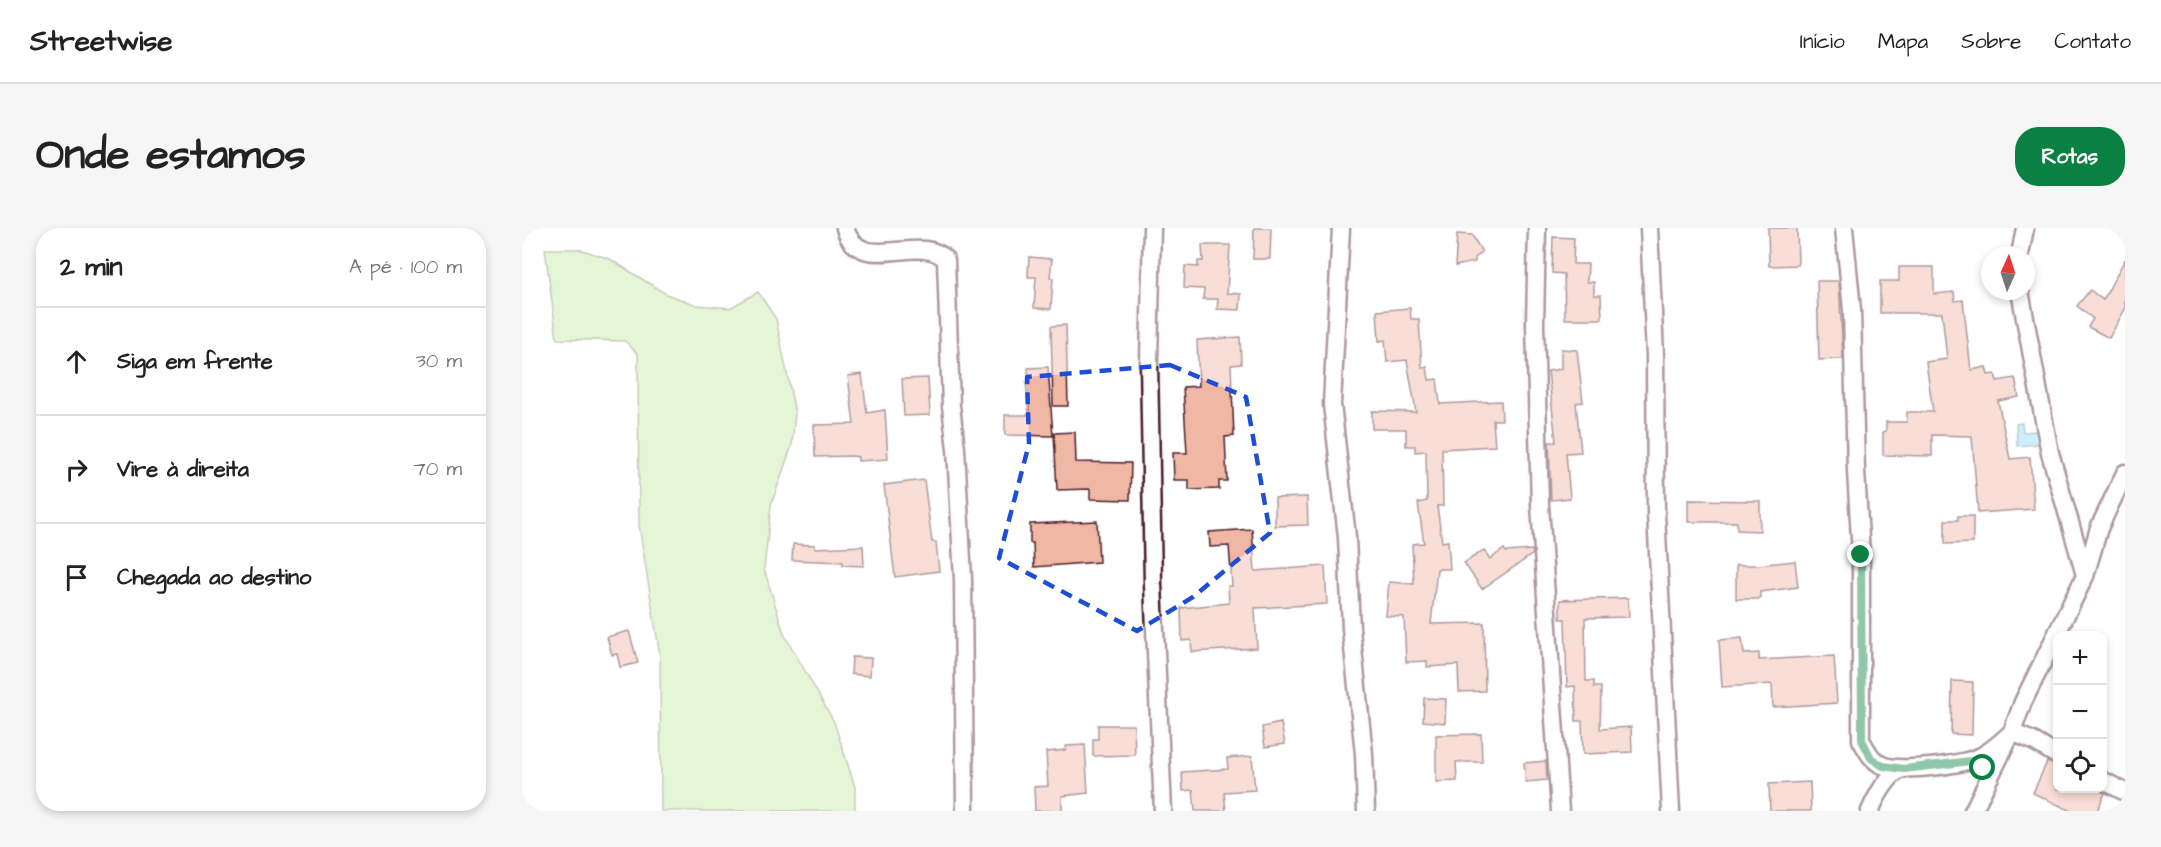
<!DOCTYPE html>
<html lang="pt">
<head>
<meta charset="utf-8">
<style>
	:root { --surface:#fff; --page:#f6f6f6; --text:#222; --muted:#767676; --line:#e0e0e0; --accent:#0b8043 }
	body { margin:0; font-family:"Architects Daughter",sans-serif; background:var(--page); color:var(--text) }
	.controls { position:absolute; right:18px; bottom:18px; display:grid; overflow:hidden; border-radius:12px; box-shadow:0 3px 9px #0003 }
	.controls button { width:54px; height:54px; display:grid; place-items:center; padding:0; border:0; border-bottom:2px solid var(--line); background:var(--surface); color:var(--text); font:30px sans-serif }
	.compass { position:absolute; left:1459px; top:18px; width:54px; height:54px; border-radius:50%; background:var(--surface); box-shadow:0 3px 9px #0003; rotate:3deg }
	.stop { position:absolute; width:18px; height:18px; margin:-14px; border:4px solid #0b8043; border-radius:50%; background:#fff }
	.stop.end { background:#0b8043; border-color:#fff; box-shadow:0 2px 6px #0008 }
	.list { margin:0; padding:0; list-style:none }
	h2 { display:flex; justify-content:space-between; align-items:center; height:78px; margin:0; padding:0 24px; font-size:26px }
	h2 small { font-size:20px; font-weight:400; color:var(--muted) }
	.list li { display:grid; grid-template-columns:39px 1fr auto; gap:18px; align-items:center; box-sizing:border-box; height:108px; padding:0 24px; border-top:2px solid var(--line) }
	.list b { display:block; font-size:22px; white-space:nowrap }
	.list em { font-size:20px; font-style:normal; color:var(--muted) }
	.icon { flex:none; width:33px; height:33px; fill:none; stroke:currentColor; stroke-width:2; stroke-linecap:round; stroke-linejoin:round }
	.map { position:relative; flex:none; width:1603px; height:583px; overflow:hidden; border-radius:24px }
	header { display:flex; align-items:center; gap:36px; box-sizing:border-box; height:84px; padding:0 30px; background:var(--surface); border-bottom:2px solid var(--line) }
	header strong { font-size:28px }
	nav { display:flex; gap:33px; margin-inline-start:auto; font-size:21px }
	.intro { display:flex; align-items:center; justify-content:space-between; box-sizing:border-box; height:144px; padding:0 36px }
	h1 { margin:0; font-size:42px }
	.button { padding:15px 27px; border-radius:24px; background:var(--accent); color:#fff; font-size:21px; font-weight:700 }
	main { display:flex; gap:36px; padding:0 36px }
	aside { flex:1; background:var(--surface); border-radius:24px; box-shadow:0 3px 9px #0003 }
	.map>svg:first-child { display:block }
	.green { fill:#c6eca7; stroke:#888669; stroke-width:1.5 }
	.water { fill:#91dbf3; stroke:#7590a3; stroke-width:1.5 }
	.building { fill:#efb7a4; stroke:#4a1f2b; stroke-width:1.5 }
	.lines { fill:none; stroke-linecap:round; stroke-linejoin:round }
	.minor-casing { stroke:#4a1f2b; stroke-width:21 }
	.minor { stroke:#fff; stroke-width:16 }
	.route { stroke:#0b8043; stroke-width:8 }
	.marked { fill:none; stroke:#1d4ed8; stroke-width:4.5; stroke-dasharray:12 8; stroke-linejoin:round }
</style>
</head>
<body>
<header>
<strong>Streetwise</strong>
<nav><a>Início</a><a>Mapa</a><a>Sobre</a><a>Contato</a></nav>
</header>
<div class="intro"><h1>Onde estamos</h1><a class="button">Rotas</a></div>
<main>
<aside>
<h2>2 min<small>A pé · 100 m</small></h2>
<ul class="list">
<li><svg class="icon" aria-label="ahead" viewBox="0 0 24 24"><path d="M12 20V5M6 11l6-6 6 6"/></svg><div><b>Siga em frente</b></div><em>30 m</em></li>
<li><svg class="icon" aria-label="right" viewBox="0 0 24 24"><path d="M7 20v-9h11M14 6l5 5-5 5"/></svg><div><b>Vire à direita</b></div><em>70 m</em></li>
<li><svg class="icon" aria-label="arrive" viewBox="0 0 24 24"><path d="M6 21V4h12l-3 4 3 4H6"/></svg><div><b>Chegada ao destino</b></div></li>
</ul>
</aside>
<div class="map">
<svg width="1603" height="583" viewBox="0 0 1603 583">
	<rect width="100%" height="100%" fill="#fff"/>
	<filter id="ink" filterUnits="userSpaceOnUse"><feTurbulence type="fractalNoise" baseFrequency=".0167" numOctaves="2"/><feDisplacementMap in="SourceGraphic" scale="12" xChannelSelector="R" yChannelSelector="G"/><feConvolveMatrix kernelMatrix="1 2 1 2 8 2 1 2 1" color-interpolation-filters="sRGB"/></filter>
	<g filter="url(#ink)">
		<polygon class="green" points="23,21 57,21 88,31 144,66 175,77 208,80 236,64 254,91 273,185 270,217 249,277 242,341 262,406 312,494 333,559 333,583 139,583 138,428 117,297 116,126 103,113 35,111"/>
		<polygon class="water" points="1500,195 1501,204 1516,203 1517,216 1495,218 1494,196"/>
		<g class="building">
			<polygon points="732,0 749,0 748,31 731,31"/>
			<polygon points="1246,0 1275,0 1276,37 1247,38"/>
			<polygon points="935,6 950,7 960,24 953,30 953,34 933,38"/>
			<polygon points="1031,9 1052,10 1051,36 1066,36 1065,54 1072,54 1072,67 1079,67 1080,91 1043,91 1042,46 1030,45"/>
			<polygon points="680,17 708,17 705,65 719,66 718,82 695,81 696,71 681,71 682,61 662,60 663,38 676,39 676,33 681,33"/>
			<polygon points="507,29 530,31 528,50 531,50 529,81 512,80 514,49 506,49"/>
			<polygon points="1603,31 1603,81 1587,110 1566,99 1571,91 1555,78 1568,62 1581,72"/>
			<polygon points="1377,39 1412,39 1412,66 1432,64 1433,73 1441,72 1449,142 1464,139 1466,147 1473,146 1475,153 1493,150 1497,169 1476,173 1488,231 1508,229 1512,281 1456,285 1450,208 1410,207 1410,228 1361,227 1361,204 1364,203 1364,194 1385,194 1385,184 1411,184 1404,134 1425,131 1420,85 1358,85 1358,53 1377,53"/>
			<polygon points="1295,53 1317,53 1321,131 1297,132"/>
			<polygon points="888,80 889,91 897,91 900,140 905,139 907,152 915,151 918,176 979,173 980,192 971,192 973,218 920,221 921,278 915,278 920,314 926,313 928,341 915,341 909,396 962,395 963,463 937,464 936,437 905,439 905,433 884,434 882,389 864,388 867,354 892,356 890,316 902,315 896,275 905,273 904,223 893,224 893,218 884,218 884,201 850,201 850,183 894,184 885,132 865,134 863,112 857,113 855,83"/>
			<polygon points="544,97 546,178 531,178 529,98"/>
			<polygon points="718,109 719,136 709,137 712,208 703,209 705,253 697,253 697,261 667,262 667,252 652,252 651,225 665,225 661,159 677,158 675,112"/>
			<polygon points="1039,121 1055,122 1061,174 1054,175 1059,224 1044,225 1048,270 1029,272 1027,214 1034,214 1026,143 1039,141"/>
			<polygon points="526,139 531,208 483,207 483,187 507,187 504,154 507,154 506,140"/>
			<polygon points="340,146 345,185 363,182 366,231 336,233 336,229 330,228 293,229 292,197 332,196 326,148"/>
			<polygon points="406,150 408,187 382,188 380,151"/>
			<polygon points="553,204 554,234 609,235 608,272 568,271 568,261 535,262 532,205"/>
			<polygon points="402,252 410,314 414,314 417,343 373,349 362,257"/>
			<polygon points="785,269 786,297 753,298 753,270"/>
			<polygon points="1166,272 1238,273 1238,303 1215,302 1215,294 1166,294"/>
			<polygon points="1436,288 1451,288 1451,315 1423,316 1423,292 1436,292"/>
			<polygon points="575,293 577,334 512,339 511,315 508,315 508,296"/>
			<polygon points="730,301 733,343 803,338 805,376 733,380 735,420 670,424 669,412 660,413 659,380 707,375 706,358 710,358 707,318 688,319 687,304"/>
			<polygon points="271,316 293,317 293,320 341,318 342,338 321,337 321,334 270,332"/>
			<polygon points="982,321 984,324 1010,322 1011,326 960,361 942,335 962,322 968,331"/>
			<polygon points="1273,333 1276,359 1238,364 1238,371 1214,371 1214,337 1236,337"/>
			<polygon points="1106,370 1107,389 1063,390 1064,453 1072,453 1072,459 1079,459 1078,501 1109,499 1110,524 1061,526 1060,493 1054,493 1053,458 1045,459 1043,391 1038,391 1038,372"/>
			<polygon points="107,403 116,435 98,439 95,426 90,427 85,409"/>
			<polygon points="1220,410 1222,426 1237,425 1237,432 1312,428 1315,475 1251,479 1250,456 1200,459 1197,412"/>
			<polygon points="330,429 349,430 348,448 329,446"/>
			<polygon points="1430,453 1451,454 1450,507 1429,506"/>
			<polygon points="902,470 924,471 923,495 901,493"/>
			<polygon points="759,495 763,516 743,519 740,499"/>
			<polygon points="576,497 612,497 613,527 571,528 571,511 576,511"/>
			<polygon points="959,506 960,534 934,534 935,553 914,554 914,507"/>
			<polygon points="563,517 566,565 540,568 540,583 513,583 512,559 526,558 524,524 544,522 544,518"/>
			<polygon points="730,528 733,562 702,564 704,583 673,583 671,562 661,563 660,544 706,541 705,530"/>
			<polygon points="1024,533 1025,552 1004,554 1002,535"/>
			<polygon points="1525,534 1536,538 1536,561 1574,561 1583,565 1575,583 1549,583 1511,565"/>
			<polygon points="1288,554 1289,583 1248,583 1247,556"/>
		</g>
		<g class="lines">
			<defs>
				<g id="minor">
					<path d="M323,0C337,49 400,3 424,32L429,178L434,221L441,351L443,583"/>
					<polyline points="630,0 627,134 631,356 641,583"/>
					<polyline points="819,0 810,176 825,309 829,401 842,526 844,583"/>
					<polyline points="1015,0 1013,96 1018,277 1038,583"/>
					<polyline points="1127,0 1133,127 1134,285 1149,583"/>
					<path d="M1322,0L1330,82L1334,243L1339,327V512C1345,522 1349,532 1360,537C1377,545 1445,537 1461,527C1472,521 1481,512 1490,504L1513,514L1536,528"/>
					<polyline points="1498,27 1503,0"/>
					<polyline points="1498,63 1528,225 1563,347"/>
					<polyline points="1580,552 1603,564"/>
					<path d="M1348,583C1354,569 1367,544 1382,541"/>
					<polyline points="1451,583 1490,504 1501,474 1563,348 1577,300 1603,245"/>
				</g>
			</defs>
			<use href="#minor" class="minor-casing"/>
			<use href="#minor" class="minor"/>
		</g>
	</g>
	<g class="lines" filter="url(#ink)">
		<polyline class="route" points="1339,327 1340,512 1349,530 1361,538 1382,541 1449,533 1461,540"/>
	</g>
	<path d="M0 0H1603V583H0ZM648,137L724,169L748,305L671,369L615,403L477,330L507,216L505,149Z" fill="#fff" fill-opacity=".55" fill-rule="evenodd"/>
	<path class="marked" d="M648,137L724,169L748,305L671,369L615,403L477,330L507,216L505,149Z"/>
</svg>
<div class="controls">
<button>+</button>
<button>−</button>
<button><svg class="icon" aria-label="locate" viewBox="0 0 24 24"><circle cx="12" cy="12" r="6"/><path d="M12 2v4M12 18v4M2 12h4M18 12h4"/></svg></button>
</div>
<svg class="compass" viewBox="-18 -18 36 36"><path d="M0-13l5 13h-10z" fill="#e53935"/><path d="M0 13l5-13h-10z" fill="#767676"/></svg>
<div class="stop" style="left:1461px;top:540px"></div>
<div class="stop end" style="left:1339px;top:327px"></div>
</div>
</main>
</body>
</html>
